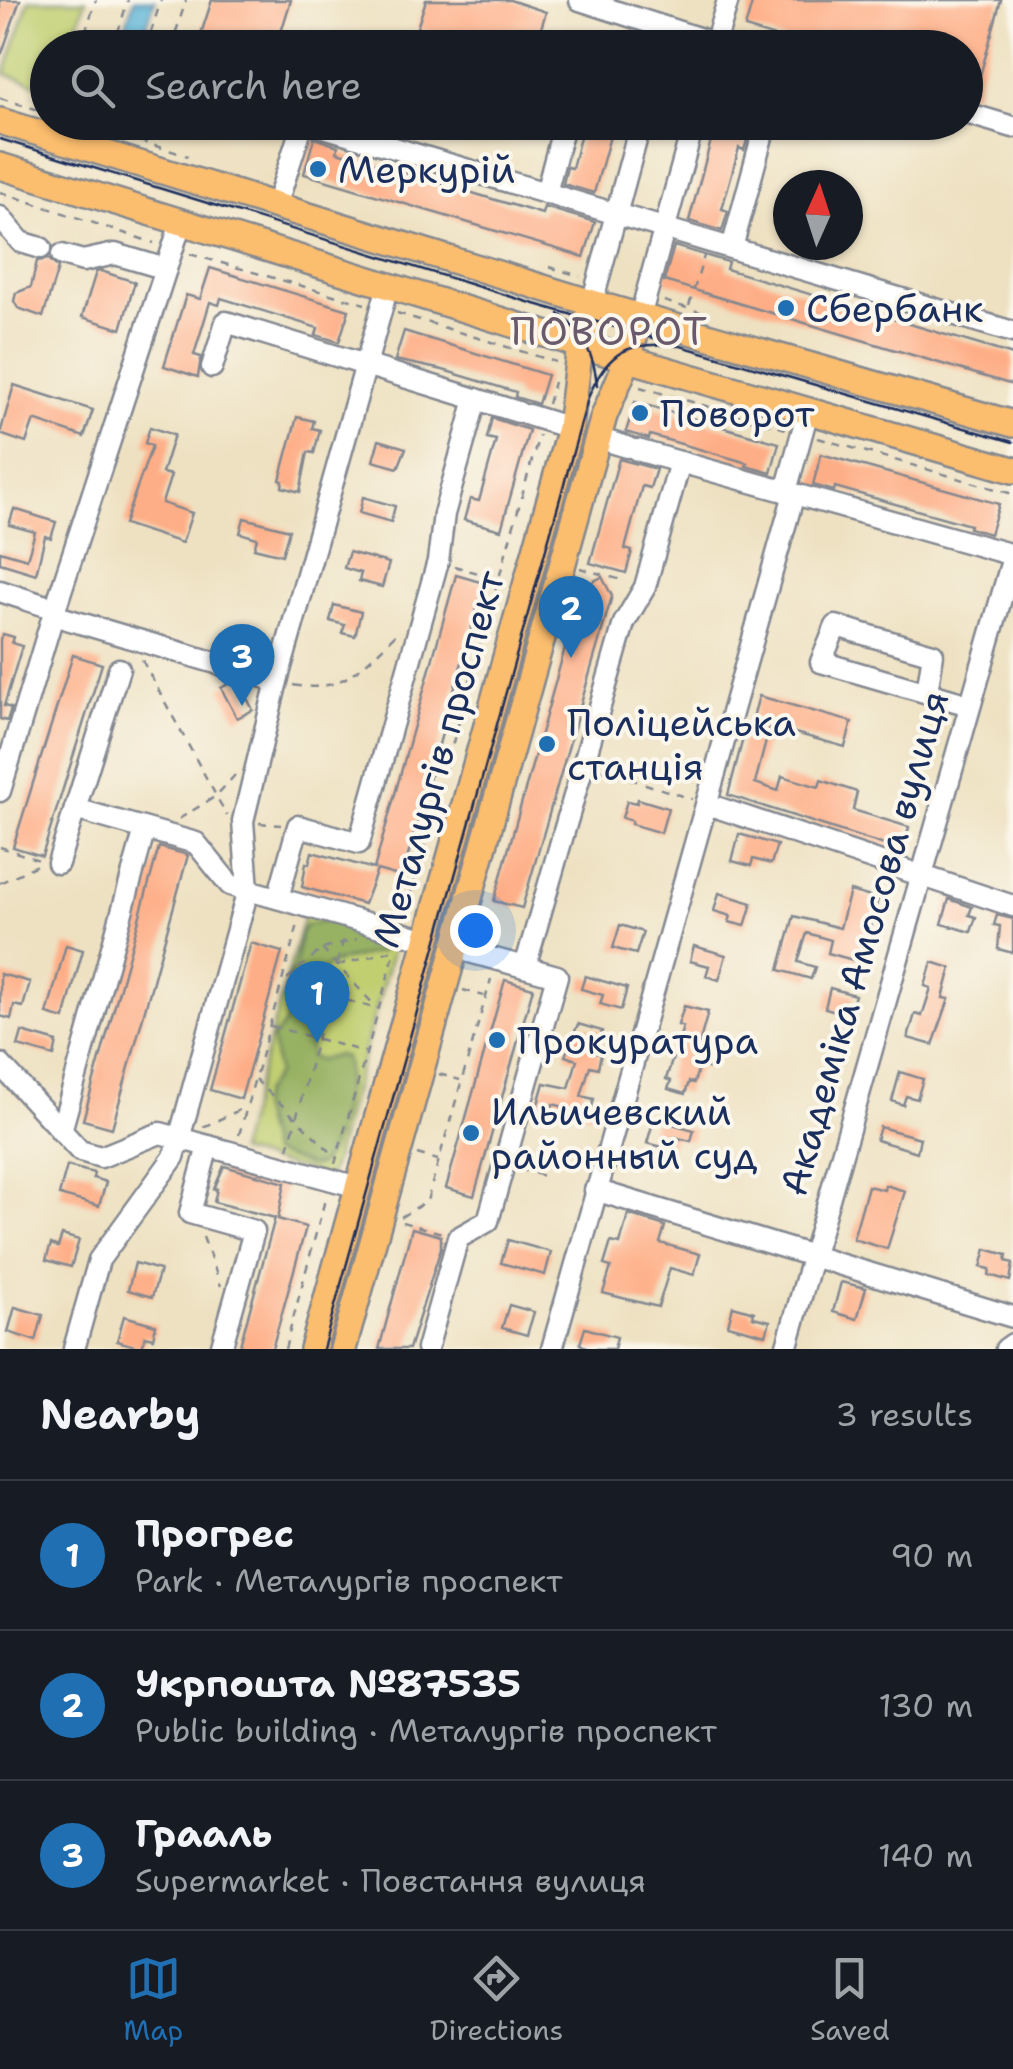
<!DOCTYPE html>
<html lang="en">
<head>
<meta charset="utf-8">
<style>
	:root { --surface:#171b24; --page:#20242c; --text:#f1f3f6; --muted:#9ea1a6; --line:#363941; --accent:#1f6fb2 }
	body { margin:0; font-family:"Shantell Sans",sans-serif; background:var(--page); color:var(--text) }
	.compass { position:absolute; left:773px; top:170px; width:90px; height:90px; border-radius:50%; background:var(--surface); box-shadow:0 2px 8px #0004; rotate:3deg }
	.you { position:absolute; left:475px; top:930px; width:35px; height:35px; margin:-25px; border:8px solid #fff; border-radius:50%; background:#1a73e8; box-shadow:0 0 0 15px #1a73e833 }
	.badge { display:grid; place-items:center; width:65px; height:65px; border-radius:50%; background:var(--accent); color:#fff; font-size:32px; font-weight:700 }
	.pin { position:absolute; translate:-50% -82px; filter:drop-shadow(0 2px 5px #0008) }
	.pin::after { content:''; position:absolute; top:52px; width:35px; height:30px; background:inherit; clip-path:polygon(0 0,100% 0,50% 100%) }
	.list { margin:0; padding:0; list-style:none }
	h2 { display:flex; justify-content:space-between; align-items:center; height:130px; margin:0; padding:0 40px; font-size:42px }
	h2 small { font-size:32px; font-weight:400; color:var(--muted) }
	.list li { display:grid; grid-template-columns:65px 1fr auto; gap:30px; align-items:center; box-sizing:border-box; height:150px; padding:0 40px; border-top:2px solid var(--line) }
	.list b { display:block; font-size:38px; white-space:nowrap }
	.list p { margin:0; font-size:32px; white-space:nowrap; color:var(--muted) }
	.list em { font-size:32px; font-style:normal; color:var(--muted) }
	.icon { flex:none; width:55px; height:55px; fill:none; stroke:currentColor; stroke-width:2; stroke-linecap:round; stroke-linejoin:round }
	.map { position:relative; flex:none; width:1013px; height:1349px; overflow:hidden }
	.search { position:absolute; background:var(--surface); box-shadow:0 2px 8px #0004; left:30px; right:30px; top:30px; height:110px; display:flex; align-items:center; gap:25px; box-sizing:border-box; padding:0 35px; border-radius:55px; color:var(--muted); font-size:38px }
	.sheet { height:580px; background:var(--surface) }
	nav { display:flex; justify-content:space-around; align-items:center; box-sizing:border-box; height:140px; border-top:2px solid var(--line); background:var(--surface); font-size:28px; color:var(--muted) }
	nav a { display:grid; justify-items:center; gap:5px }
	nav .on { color:var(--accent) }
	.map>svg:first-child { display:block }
	.green { fill:#c1cf71; stroke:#6e7f68; stroke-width:2.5 }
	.forest { fill:#98b263; stroke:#5a7060; stroke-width:2.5 }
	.water { fill:#59b3d7; stroke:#3a719a; stroke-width:2.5 }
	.building { fill:#feae86 }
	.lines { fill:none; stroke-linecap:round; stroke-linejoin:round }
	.minor-casing { stroke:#848890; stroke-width:25 }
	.major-casing { stroke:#848890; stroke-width:30 }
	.path { stroke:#848890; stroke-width:2.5; stroke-dasharray:8 8; stroke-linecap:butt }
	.minor { stroke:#fff; stroke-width:20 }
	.major { stroke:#fbbd6e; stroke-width:25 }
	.tram { stroke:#1b2f5e; stroke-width:2.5 }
	.poi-dot { fill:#1f6fb2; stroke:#fbf7ec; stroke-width:4 }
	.labels { text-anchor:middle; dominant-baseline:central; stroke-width:8; stroke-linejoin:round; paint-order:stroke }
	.poi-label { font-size:38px; fill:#1b2f5e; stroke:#fbf7ec; text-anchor:start }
	.street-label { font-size:38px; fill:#1b2f5e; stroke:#fbf7ec }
	.neighbourhood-label { font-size:40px; letter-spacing:2.5px; fill:#6a5b6c; stroke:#fbf7ec }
</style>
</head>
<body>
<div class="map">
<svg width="1013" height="1349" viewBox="0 0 1013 1349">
	<rect width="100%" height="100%" fill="#fbf7ec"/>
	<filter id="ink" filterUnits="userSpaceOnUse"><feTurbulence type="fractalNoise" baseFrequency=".01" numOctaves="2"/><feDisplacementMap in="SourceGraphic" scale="20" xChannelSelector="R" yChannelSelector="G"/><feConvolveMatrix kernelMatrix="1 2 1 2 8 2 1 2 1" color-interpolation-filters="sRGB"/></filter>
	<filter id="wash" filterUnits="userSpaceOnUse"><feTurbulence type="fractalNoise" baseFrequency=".0048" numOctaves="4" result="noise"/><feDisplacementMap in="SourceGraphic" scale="40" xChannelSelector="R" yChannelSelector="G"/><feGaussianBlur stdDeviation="2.25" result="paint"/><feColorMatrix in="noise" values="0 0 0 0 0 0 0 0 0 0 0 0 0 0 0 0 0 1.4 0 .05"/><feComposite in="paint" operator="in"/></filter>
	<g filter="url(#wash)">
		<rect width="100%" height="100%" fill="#eee1c1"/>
		<g class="green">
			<polygon points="29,0 86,0 70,47 48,48 47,88 5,74"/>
			<polygon points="306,909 397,934 329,1177 238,1152"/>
		</g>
		<path class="forest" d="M326,920L358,930L364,944L378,941L382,948L380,952L340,961L326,967L311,981L309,996L321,1016L310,1044V1057L319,1060L338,1055L345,1058C353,1077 335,1152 319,1165L310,1166L271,1153L259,1106L263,1093L277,1073L272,1039L286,1022L287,983L295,965L301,932L307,925Z"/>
		<polygon class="water" points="134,0 155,0 140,47 120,44"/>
		<g id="blocks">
			<g class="building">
				<polygon points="0,0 20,0 2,53 0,52"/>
				<polygon points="212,0 291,0 276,48 181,48 186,33 200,37"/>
				<polygon points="426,0 510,0 546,12 535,48 465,48 466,44 417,28"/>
				<polygon points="753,0 1001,0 975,94 966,91 966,48 812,48 745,28"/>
				<polygon points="584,122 614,122 594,193 563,184 567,167 572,168"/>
				<polygon points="716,122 751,126 744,150 739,148 722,209 728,211 722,231 689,221"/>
				<polygon points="314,138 338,146 337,152 542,214 544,207 595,222 584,257 304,174"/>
				<polygon points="674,246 728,262 726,269 1013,355 1013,385 664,281"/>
				<polygon points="49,259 58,268 43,317 18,308 14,301 16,293 31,287 37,261"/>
				<polygon points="210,268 349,310 339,342 316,335 318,328 221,298 219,305 210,302 194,355 201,357 198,377 164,366 186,295 200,299"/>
				<polygon points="101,271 135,282 121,329 82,317 96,272"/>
				<polygon points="404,331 547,375 538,404 515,397 516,392 443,370 395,360"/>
				<polygon points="14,385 93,410 84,437 34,420 26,443 0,434"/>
				<polygon points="635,402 779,443 771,473 746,466 748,463 650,435 649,439 626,432"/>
				<polygon points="297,417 314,421 312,428 320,430 314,453 308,452 300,492 282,487 283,481 280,480"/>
				<polygon points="492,418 529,430 501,530 464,520 470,499 479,501 496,440 487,438"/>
				<polygon points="150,427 174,435 162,473 171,475 162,503 192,513 182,543 124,524 152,446 145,443"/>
				<polygon points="379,440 406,448 398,468 373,461"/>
				<polygon points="821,454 999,504 990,534 969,528 970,525 835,487 834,491 813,485"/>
				<polygon points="619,459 656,469 650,488 642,486 625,549 632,551 626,573 590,563"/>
				<polygon points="363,497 395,506 391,522 359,513"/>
				<polygon points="14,509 56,522 51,538 45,536 36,574 0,563 0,551 27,559 35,532 9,525"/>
				<polygon points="244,518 289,530 282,555 254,548 257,538 240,533"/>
				<polygon points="349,552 389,563 382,587 359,581 361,573 344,568"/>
				<polygon points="456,575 484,583 402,877 377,870 364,904 302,887 306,863 309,864 312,852 374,869"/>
				<polygon points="602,577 612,596 522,908 494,901 582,587"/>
				<polygon points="334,605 361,612 355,636 342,633 345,625 330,621"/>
				<polygon points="3,634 14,637 12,643 22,646 4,706 11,708 7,721 0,719 0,639"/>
				<polygon points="73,655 102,664 42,856 13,847"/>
				<polygon points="232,682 240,684 253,710 237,718 221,688"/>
				<polygon points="759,696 852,722 845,747 770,726 755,783 778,791 782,776 819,787 821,780 857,792 853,810 909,827 903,851 728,795 746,727 750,728"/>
				<polygon points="638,799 668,808 661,833 631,824 632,821 622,818 627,801 637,803"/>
				<polygon points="739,834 777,845 771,864 753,859 751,866 732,861"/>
				<polygon points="159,847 188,855 112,1128 83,1120"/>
				<polygon points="850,891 878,899 860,962 828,953 831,940 807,933 798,962 815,967 811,979 779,970 794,916 840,928"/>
				<polygon points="719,893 752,903 745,926 729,922 731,916 714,911"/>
				<polygon points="949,899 972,907 969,915 976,917 971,932 942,924"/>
				<polygon points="997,915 1013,919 1013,953 998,949 1000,926 994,925"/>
				<polygon points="620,925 643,932 636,954 613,948"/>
				<polygon points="251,943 282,952 241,1099 210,1090"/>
				<polygon points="66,945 83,950 64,1019 47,1014"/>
				<polygon points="694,946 726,955 719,980 706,976 709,966 690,961"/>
				<polygon points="932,962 951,968 943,998 949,999 933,1045 908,1038 915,1014 922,1016 931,988 925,986"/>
				<polygon points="0,974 30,982 23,1007 14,1005 11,1019 0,1016"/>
				<polygon points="585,976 627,988 621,1010 600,1004 603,995 581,989"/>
				<polygon points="505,980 533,988 474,1196 446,1188"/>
				<polygon points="830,988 855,995 849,1015 825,1008"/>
				<polygon points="684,1006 708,1012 699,1044 714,1048 708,1068 699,1066 694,1083 689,1082 685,1094 668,1089 671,1081 666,1079 683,1027 678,1025"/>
				<polygon points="578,1024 602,1031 596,1053 601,1054 598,1068 590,1066 581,1096 594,1099 590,1114 553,1104 550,1115 536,1111 544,1083 569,1088 577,1060 565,1056"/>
				<polygon points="22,1032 57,1042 54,1056 18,1046"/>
				<polygon points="900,1072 923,1079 917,1099 906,1096 903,1105 892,1101"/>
				<polygon points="654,1119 694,1130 691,1141 674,1137 670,1149 647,1143"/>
				<polygon points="880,1127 920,1138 917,1152 876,1140"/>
				<polygon points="67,1166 94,1173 93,1178 106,1182 99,1206 59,1195"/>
				<polygon points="224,1166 285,1183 278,1219 306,1227 272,1349 239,1349 275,1218 214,1202 217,1189 214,1189"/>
				<polygon points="885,1185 905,1191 887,1249 853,1239 868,1186 884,1190"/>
				<polygon points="628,1214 665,1226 660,1243 700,1254 694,1275 670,1268 658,1307 603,1293 611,1267 604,1265 611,1242 620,1244"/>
				<polygon points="412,1228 441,1236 441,1248 409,1349 379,1349"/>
				<polygon points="62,1235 79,1240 71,1267 46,1260 51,1244 58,1247"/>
				<polygon points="508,1240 551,1252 545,1275 501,1263"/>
				<polygon points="986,1249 1007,1255 1006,1261 1013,1263 1010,1281 989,1275 990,1269 981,1267"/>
				<polygon points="135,1263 160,1270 152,1297 128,1290"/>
				<polygon points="841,1282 866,1288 857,1319 833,1312"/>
				<polygon points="509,1305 534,1312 527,1335 502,1328"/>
				<polygon points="733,1306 754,1312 753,1317 770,1321 766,1335 728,1325"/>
				<polygon points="15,1307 43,1315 36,1341 8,1332"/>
				<polygon points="124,1316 156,1325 153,1338 145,1336 142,1348 117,1341"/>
				<polygon points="585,1328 617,1337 614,1349 590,1349 580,1344"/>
			</g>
		</g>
	</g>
	<g filter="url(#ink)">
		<use href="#blocks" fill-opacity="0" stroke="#848890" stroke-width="2.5"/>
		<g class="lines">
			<defs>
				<g id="minor">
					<polyline points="580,0 729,48"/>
					<polyline points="714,48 728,0"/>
					<polyline points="966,113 1013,127"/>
					<polyline points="307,122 1013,332"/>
					<polyline points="546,193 565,122"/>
					<polyline points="276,206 303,122"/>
					<polyline points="0,217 21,242 41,248"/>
					<polyline points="732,248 766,122"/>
					<polyline points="62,255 83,261 115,254 166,269"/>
					<polyline points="592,303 641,122"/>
					<polyline points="640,317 694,122"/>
					<polyline points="212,367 226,322 518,412"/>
					<polyline points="528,415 570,428"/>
					<polyline points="597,438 627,447"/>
					<polyline points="637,450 1013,555"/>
					<polyline points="786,491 808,411"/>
					<polyline points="0,591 55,609"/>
					<polyline points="53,615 277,681"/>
					<polyline points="927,692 933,654 836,626 821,662 969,705"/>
					<polyline points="0,791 55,609 181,223"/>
					<polyline points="707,804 1013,906"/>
					<polyline points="75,809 196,843 230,885 427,940"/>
					<polyline points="58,863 119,669"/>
					<polyline points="278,898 298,826 359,843 438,561 444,514 476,399"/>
					<polyline points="525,967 624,623 645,587 680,462"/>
					<polyline points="0,1064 80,1151 101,1157 160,1133 358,1187"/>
					<polyline points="61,1131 145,829"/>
					<polyline points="208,1146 190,1213 254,1231 221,1349"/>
					<polyline points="595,1190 1013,1317"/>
					<polyline points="74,1349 99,1260 174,1157 248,890 243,821 277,681 388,286"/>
					<polyline points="427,1349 458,1238 488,1221 557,976 455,948"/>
					<polyline points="552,1349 794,494"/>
					<polyline points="786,1349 1013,557"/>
					<polyline points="1006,1349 1013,1344"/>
				</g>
				<g id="major">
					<polyline points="0,121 592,303 1013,424"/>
					<polyline points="0,166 587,347 1013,470"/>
					<polyline points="313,1349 570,428 580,345 592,303"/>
					<polyline points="343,1349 604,416 628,359 640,317"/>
				</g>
			</defs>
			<use href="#minor" class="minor-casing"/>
			<use href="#major" class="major-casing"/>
			<g class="path">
				<polyline points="80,48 96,0"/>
				<polyline points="113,48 128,0"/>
				<polyline points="146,48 161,0"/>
				<polyline points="171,48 186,0"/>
				<polyline points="0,98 48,113"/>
				<polyline points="78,122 188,156"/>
				<polyline points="141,140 146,122"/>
				<polyline points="0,192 154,243"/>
				<polyline points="190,254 365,304"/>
				<polyline points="549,267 580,276"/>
				<polyline points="664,301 700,312"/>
				<polyline points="689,306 704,256"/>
				<polyline points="397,313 556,362"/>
				<polyline points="640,387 786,429"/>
				<polyline points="548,404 554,382"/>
				<polyline points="818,438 1013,494"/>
				<polyline points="454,566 499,579"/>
				<polyline points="580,568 625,581"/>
				<polyline points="142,660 227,816"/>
				<path d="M293,685C344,695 365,663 399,631"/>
				<polyline points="599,769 692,799"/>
				<polyline points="179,819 216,796 235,775"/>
				<polyline points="259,823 281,825"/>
				<polyline points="0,847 39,860"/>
				<polyline points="0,883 39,864"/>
				<polyline points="405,914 539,435"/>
				<polyline points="322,949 377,1008"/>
				<polyline points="291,978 394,950"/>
				<polyline points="287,979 322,949 357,939"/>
				<polyline points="463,990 484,996"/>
				<polyline points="332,996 377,1009"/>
				<polyline points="271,1026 365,1052"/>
				<polyline points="439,1074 460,1080"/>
				<polyline points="255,1079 336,1157"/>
				<polyline points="203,1127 246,1107"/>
				<polyline points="239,1135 299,921"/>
				<polyline points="288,1149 345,934"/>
				<polyline points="417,1154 438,1160"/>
				<polyline points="335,1164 395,951"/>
				<polyline points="519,1169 547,1177"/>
				<polyline points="401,1217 427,1201 491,979"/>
				<polyline points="402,1222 442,1233"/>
				<polyline points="203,1237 221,1286"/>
				<polyline points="285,1349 326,1196"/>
			</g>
			<use href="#minor" class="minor"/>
			<use href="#major" class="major"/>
			<g class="tram">
				<polyline points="0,139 528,302 1013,442"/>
				<path d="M559,314C583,332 595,357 597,386"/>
				<path d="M323,1349L588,398C607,351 629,340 678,346"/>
			</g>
		</g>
	</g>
	<g class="poi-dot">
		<circle cx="318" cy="169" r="10"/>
		<circle cx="786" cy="308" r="10"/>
		<circle cx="640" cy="413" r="10"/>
		<circle cx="547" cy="744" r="10"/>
		<circle cx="497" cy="1040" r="10"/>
		<circle cx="471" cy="1133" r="10"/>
	</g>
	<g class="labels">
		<g class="poi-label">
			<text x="338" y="169">Меркурій</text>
			<text x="806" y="308">Сбербанк</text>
			<text x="660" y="413">Поворот</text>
			<text x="567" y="722">Поліцейська<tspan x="567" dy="44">станція</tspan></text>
			<text x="517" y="1040">Прокуратура</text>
			<text x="491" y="1111">Ильичевский<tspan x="491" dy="44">районный суд</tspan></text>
		</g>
		<g class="street-label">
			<text transform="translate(438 759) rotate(-74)">Металургів проспект</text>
			<text transform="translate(864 943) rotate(-74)">Академіка Амосова вулиця</text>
		</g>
		<g class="neighbourhood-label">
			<text x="610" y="331">ПОВОРОТ</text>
		</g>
	</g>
</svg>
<svg class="compass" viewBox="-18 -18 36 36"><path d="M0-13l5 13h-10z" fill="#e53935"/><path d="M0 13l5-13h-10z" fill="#9ea1a6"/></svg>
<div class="you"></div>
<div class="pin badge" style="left:317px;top:1043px">1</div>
<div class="pin badge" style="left:571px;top:658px">2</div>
<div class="pin badge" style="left:242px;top:706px">3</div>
<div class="search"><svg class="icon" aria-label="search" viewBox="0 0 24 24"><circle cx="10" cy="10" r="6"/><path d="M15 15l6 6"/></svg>Search here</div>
</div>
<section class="sheet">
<h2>Nearby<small>3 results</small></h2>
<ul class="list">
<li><span class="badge">1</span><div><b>Прогрес</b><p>Park · Металургів проспект</p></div><em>90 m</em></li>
<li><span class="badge">2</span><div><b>Укрпошта №87535</b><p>Public building · Металургів проспект</p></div><em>130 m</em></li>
<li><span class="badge">3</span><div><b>Грааль</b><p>Supermarket · Повстання вулиця</p></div><em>140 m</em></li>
</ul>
</section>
<nav>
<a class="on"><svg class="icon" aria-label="map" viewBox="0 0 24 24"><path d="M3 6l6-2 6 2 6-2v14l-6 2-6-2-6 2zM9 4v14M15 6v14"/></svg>Map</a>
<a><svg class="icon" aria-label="directions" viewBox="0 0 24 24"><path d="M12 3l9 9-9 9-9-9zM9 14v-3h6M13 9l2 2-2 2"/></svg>Directions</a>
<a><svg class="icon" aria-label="saved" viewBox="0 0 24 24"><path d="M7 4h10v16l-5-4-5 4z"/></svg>Saved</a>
</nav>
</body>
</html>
